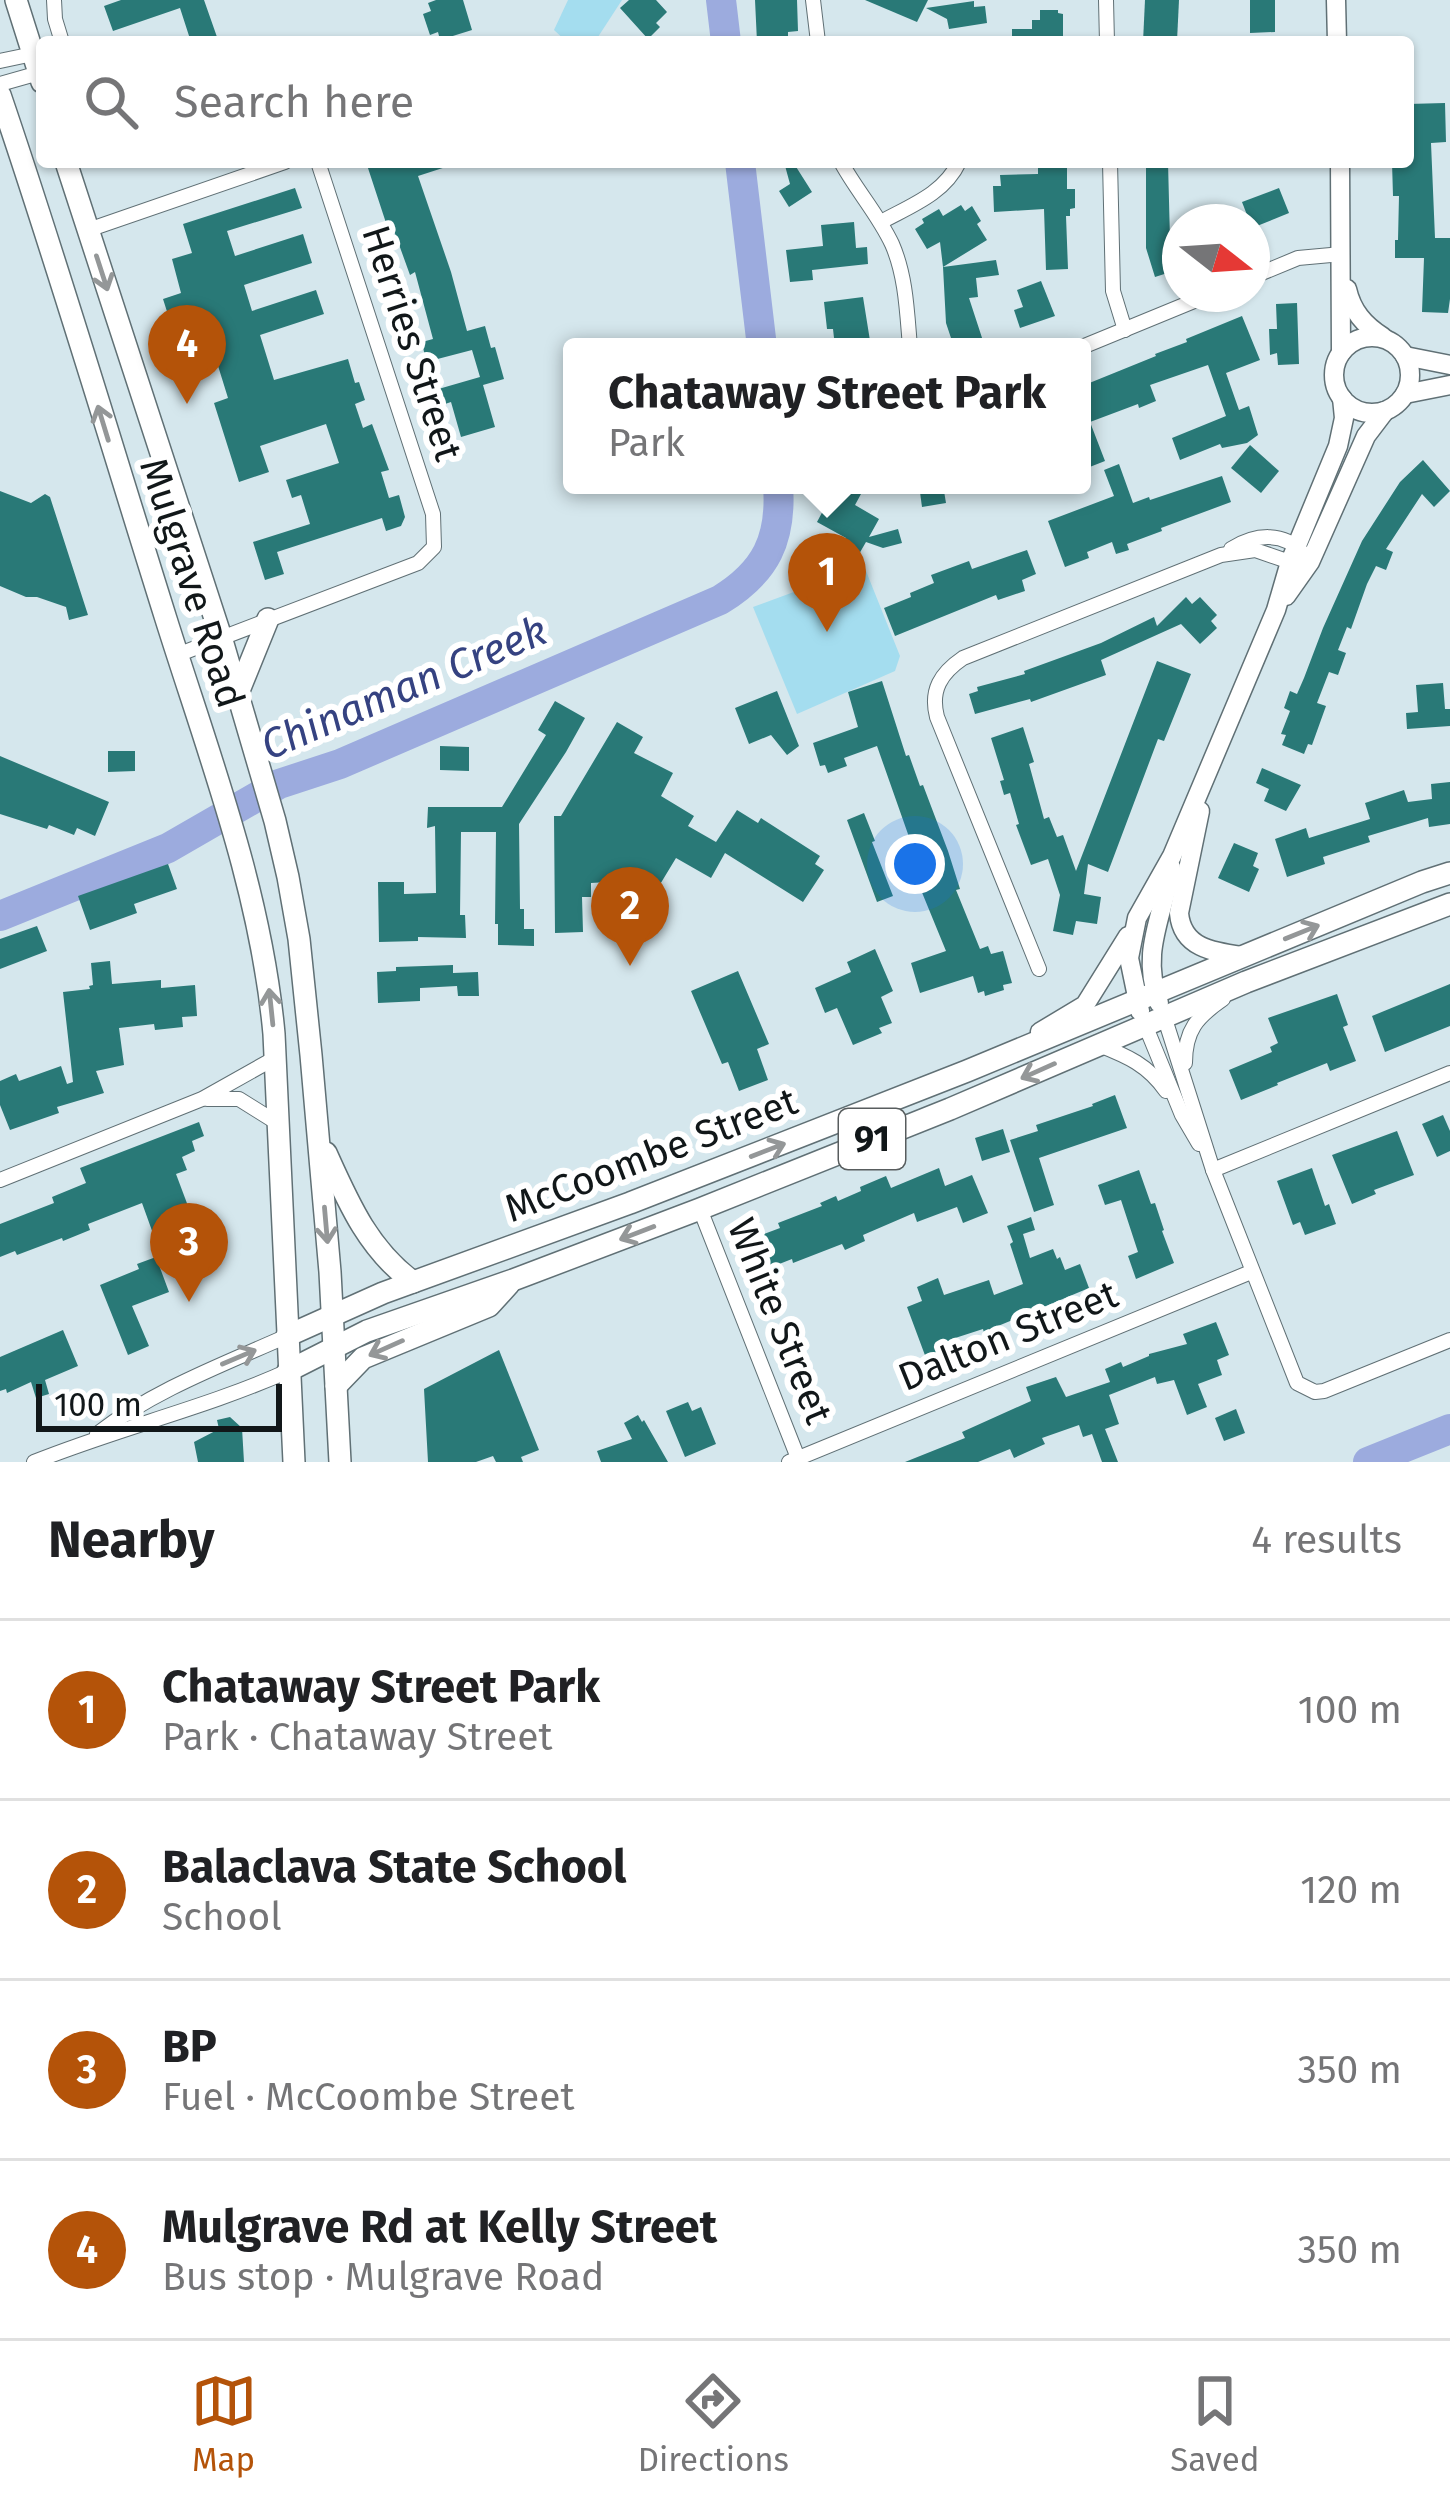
<!DOCTYPE html>
<html lang="en">
<head>
<meta charset="utf-8">
<style>
	:root { --surface:#fff; --page:#f6f6f6; --text:#202124; --muted:#757577; --line:#e0e0e0; --accent:#b45309 }
	body { margin:0; font-family:"Fira Sans",sans-serif; background:var(--page); color:var(--text) }
	.compass { position:absolute; left:1162px; top:204px; width:108px; height:108px; border-radius:50%; background:var(--surface); box-shadow:0 3px 9px #0004; rotate:107deg }
	.scale { position:absolute; left:36px; bottom:30px; width:246px; box-sizing:border-box; padding-left:12px; border:6px solid #111719; border-top:0; font-size:33px; line-height:42px; white-space:nowrap; color:#111719; -webkit-text-stroke:9px #fff; paint-order:stroke }
	.you { position:absolute; left:915px; top:864px; width:42px; height:42px; margin:-30px; border:9px solid #fff; border-radius:50%; background:#1a73e8; box-shadow:0 0 0 18px #1a73e833 }
	.badge { display:grid; place-items:center; width:78px; height:78px; border-radius:50%; background:var(--accent); color:#fff; font-size:39px; font-weight:700 }
	.pin { position:absolute; translate:-50% -99px; filter:drop-shadow(0 3px 6px #0008) }
	.pin::after { content:''; position:absolute; top:63px; width:42px; height:36px; background:inherit; clip-path:polygon(0 0,100% 0,50% 100%) }
	.popup { position:absolute; left:563px; top:338px; width:528px; height:156px; box-sizing:border-box; display:grid; place-content:center; border-radius:12px; background:var(--surface); filter:drop-shadow(0 3px 9px #0005); font-size:39px; white-space:nowrap; color:var(--muted) }
	.popup b { font-size:45px; color:var(--text) }
	.popup::after { content:''; position:absolute; left:50%; top:100%; margin-left:-24px; border:24px solid transparent; border-top-color:var(--surface) }
	.list { margin:0; padding:0; list-style:none }
	h2 { display:flex; justify-content:space-between; align-items:center; height:156px; margin:0; padding:0 48px; font-size:51px }
	h2 small { font-size:39px; font-weight:400; color:var(--muted) }
	.list li { display:grid; grid-template-columns:78px 1fr auto; gap:36px; align-items:center; box-sizing:border-box; height:180px; padding:0 48px; border-top:3px solid var(--line) }
	.list b { display:block; font-size:45px; white-space:nowrap }
	.list p { margin:0; font-size:39px; white-space:nowrap; color:var(--muted) }
	.list em { font-size:39px; font-style:normal; color:var(--muted) }
	.icon { flex:none; width:66px; height:66px; fill:none; stroke:currentColor; stroke-width:2; stroke-linecap:round; stroke-linejoin:round }
	.map { position:relative; flex:none; width:1450px; height:1462px; overflow:hidden }
	.search { position:absolute; background:var(--surface); box-shadow:0 3px 9px #0004; left:36px; right:36px; top:36px; height:132px; display:flex; align-items:center; gap:30px; box-sizing:border-box; padding:0 42px; border-radius:12px; color:var(--muted); font-size:45px }
	.sheet { height:876px; background:var(--surface) }
	nav { display:flex; justify-content:space-around; align-items:center; box-sizing:border-box; height:168px; border-top:3px solid var(--line); background:var(--surface); font-size:33px; color:var(--muted) }
	nav a { display:grid; justify-items:center; gap:6px }
	nav .on { color:var(--accent) }
	.map>svg:first-child { display:block }
	.green { fill:#a4ddef }
	.lines { fill:none; stroke-linecap:round; stroke-linejoin:round }
	.river { stroke:#9cabde; stroke-width:30 }
	.building { fill:#297977 }
	.street-casing { stroke:#607075; stroke-width:16 }
	.secondary-casing { stroke:#607075; stroke-width:21 }
	.primary-casing { stroke:#607075; stroke-width:24 }
	.street { stroke:#fff; stroke-width:14 }
	.secondary { stroke:#fff; stroke-width:18 }
	.primary { stroke:#fff; stroke-width:21 }
	.oneway { stroke:#949798 }
	.labels { text-anchor:middle; dominant-baseline:central; stroke-width:12; stroke-linejoin:round; paint-order:stroke }
	.shield { fill:#fff; stroke:#585d5e; stroke-width:3 }
	.shield-label { font-size:36px; font-weight:bold; fill:#111719 }
	.street-label { font-size:39px; fill:#111719; stroke:#fff }
	.water-label { font-size:42px; font-style:italic; fill:#354281; stroke:#fff }
</style>
</head>
<body>
<div class="map">
<svg width="1450" height="1462" viewBox="0 0 1450 1462">
	<rect width="100%" height="100%" fill="#d5e7ed"/>
	<g class="green">
		<polygon points="568,0 622,0 596,40 567,42 554,30"/>
		<polygon points="864,566 900,656 895,671 797,714 753,607"/>
	</g>
	<g class="lines">
		<g class="river">
			<polyline points="721,0 726,42"/>
			<polyline points="740,162 762,347"/>
			<path d="M0,916L168,848L279,784L340,764L720,600C766,572 782,539 778,485"/>
			<polyline points="1368,1462 1450,1429"/>
		</g>
	</g>
	<g class="building">
		<polygon points="121,0 204,0 217,37 203,42 191,42 180,8 113,31 104,6"/>
		<polygon points="436,0 463,0 472,30 440,40 438,32 430,35 423,14 431,11 428,3"/>
		<polygon points="629,0 656,0 667,12 656,23 660,27 648,39 620,8"/>
		<polygon points="755,0 797,0 798,31 788,32 788,42 757,42"/>
		<polygon points="865,0 928,0 917,22"/>
		<polygon points="1145,0 1179,0 1177,41 1143,42"/>
		<polygon points="1250,0 1275,0 1275,32 1250,33"/>
		<polygon points="974,1 974,7 985,6 987,23 949,29 947,19 926,8"/>
		<polygon points="1040,10 1058,10 1058,13 1063,14 1063,42 1012,42 1012,29 1032,29 1032,20 1040,20"/>
		<polygon points="1445,103 1446,142 1431,143 1435,238 1450,238 1450,299 1448,313 1422,312 1424,258 1395,258 1395,240 1398,240 1399,196 1393,196 1392,162 1408,162 1408,104"/>
		<polygon points="366,162 452,162 452,165 418,176 451,272 467,331 485,326 491,348 495,347 504,379 483,385 495,427 461,437 451,402 439,406 435,390 480,377 472,350 426,362 422,342 433,339 415,272 410,275 393,228 388,229"/>
		<polygon points="784,162 793,162 812,192 789,207 779,191 790,184"/>
		<polygon points="1038,162 1067,162 1067,189 1075,189 1075,208 1070,209 1070,216 1066,216 1068,269 1046,270 1044,209 994,212 993,186 1001,186 1000,175 1038,174"/>
		<polygon points="1146,162 1168,162 1170,240 1177,238 1180,246 1180,269 1155,277 1146,248"/>
		<polygon points="295,188 302,208 227,231 235,256 303,234 312,263 244,285 252,311 316,290 324,314 260,335 274,380 348,359 355,383 359,382 365,400 355,404 363,428 372,424 389,470 381,472 389,498 399,495 405,517 401,526 386,531 382,518 277,552 284,574 265,580 253,542 310,524 301,495 292,498 286,480 339,463 326,424 260,446 269,472 239,482 214,403 228,398 201,311 170,321 163,299 181,293 172,259 192,253 183,224"/>
		<polygon points="1279,188 1289,213 1252,228 1242,202"/>
		<polygon points="961,205 965,211 972,206 981,221 977,224 987,240 943,267 940,242 927,249 915,229 924,223 922,219 939,209 943,216"/>
		<polygon points="854,222 856,248 867,247 868,264 812,270 813,280 790,282 786,250 823,246 821,225"/>
		<polygon points="996,260 999,275 976,278 978,297 969,298 985,347 954,347 946,323 943,267"/>
		<polygon points="1041,281 1055,316 1020,328 1014,310 1023,307 1017,290"/>
		<polygon points="863,297 871,347 835,347 833,329 827,329 824,302"/>
		<polygon points="1297,303 1299,364 1278,365 1277,353 1270,355 1269,329 1277,329 1276,304"/>
		<polygon points="1242,316 1260,360 1226,373 1239,410 1249,406 1258,435 1247,443 1222,448 1220,444 1180,460 1172,438 1226,416 1208,365 1150,385 1156,401 1139,408 1138,404 1090,422 1105,461 1082,470 1082,451 1086,450 1082,439 1082,386 1156,356 1155,354 1187,342 1186,339"/>
		<polygon points="1250,445 1279,471 1261,493 1231,468"/>
		<polygon points="1423,460 1450,491 1434,507 1422,494 1386,549 1393,552 1386,570 1376,566 1367,584 1351,629 1347,627 1338,650 1346,653 1338,675 1329,672 1317,703 1326,706 1312,745 1308,744 1304,754 1282,745 1286,735 1281,734 1290,711 1284,708 1290,691 1297,694 1304,678 1323,628 1362,541 1400,482"/>
		<polygon points="1119,464 1133,503 1149,497 1150,500 1222,476 1231,502 1161,528 1162,531 1127,544 1129,550 1116,554 1112,542 1087,552 1089,558 1065,567 1048,521 1114,496 1104,470"/>
		<polygon points="844,485 861,494 855,505 879,519 869,537 898,529 902,543 883,548 866,542 855,561 839,552 846,538 817,522 833,492 838,495"/>
		<polygon points="919,485 943,485 946,503 922,507"/>
		<polygon points="0,491 31,503 45,494 50,497 88,615 69,620 66,607 37,597 26,597 0,586"/>
		<polygon points="1027,550 1036,574 1022,580 1025,591 998,600 996,595 895,636 884,608 911,597 910,593 934,583 931,575 969,561 972,569"/>
		<polygon points="1186,597 1192,604 1200,597 1217,615 1211,621 1217,628 1200,644 1181,624 1101,660 1106,675 1031,702 1030,699 975,714 969,694 978,691 977,687 1025,674 1024,671 1101,643 1154,617 1157,626"/>
		<polygon points="1157,661 1191,674 1164,741 1158,739 1108,872 1088,864 1084,894 1101,897 1097,924 1076,921 1073,935 1053,931 1060,895 1048,859 1031,865 1016,825 1019,824 1010,793 1004,795 1000,781 1004,780 991,738 1023,727 1034,762 1029,764 1044,819 1049,817 1057,837 1063,835 1076,871"/>
		<polygon points="882,681 906,756 909,755 920,786 923,785 948,851 960,889 956,890 980,949 988,946 991,954 1003,951 1012,983 1003,985 1004,990 985,996 984,991 978,993 973,976 920,993 911,963 946,951 914,873 921,871 877,746 844,758 847,766 828,773 825,765 820,766 813,743 858,727 848,692"/>
		<polygon points="1443,683 1445,709 1450,709 1450,726 1407,729 1406,713 1418,712 1416,685"/>
		<polygon points="777,691 799,746 787,755 771,735 749,744 735,708"/>
		<polygon points="555,701 585,718 566,752 519,824 520,909 524,909 524,929 534,929 534,946 498,945 498,924 495,924 496,832 461,832 460,915 465,915 466,938 418,937 418,941 379,942 378,882 404,882 404,894 436,893 435,826 427,828 428,807 502,807 546,735 538,730"/>
		<polygon points="617,722 643,737 634,753 673,773 661,796 694,816 688,826 716,842 737,810 758,823 761,818 820,856 815,864 824,870 803,902 725,853 711,878 676,858 656,891 639,880 591,883 591,897 582,897 583,932 555,933 554,816 561,816"/>
		<polygon points="440,746 469,747 469,771 440,770"/>
		<polygon points="108,751 135,751 135,771 108,772"/>
		<polygon points="0,756 109,802 95,836 77,828 74,835 49,825 47,829 0,814"/>
		<polygon points="1262,768 1301,785 1286,811 1264,801 1269,789 1256,783"/>
		<polygon points="1450,782 1450,824 1429,827 1428,818 1368,836 1370,842 1323,857 1325,864 1287,877 1275,839 1306,828 1309,838 1370,819 1365,803 1404,790 1408,802 1432,799 1431,784"/>
		<polygon points="864,813 875,841 872,842 893,896 877,902 847,820"/>
		<polygon points="1234,843 1258,853 1253,866 1259,869 1249,892 1218,878"/>
		<polygon points="168,864 177,889 134,904 137,913 90,930 78,896"/>
		<polygon points="37,926 47,951 0,969 0,939"/>
		<polygon points="875,949 893,991 881,997 892,1023 879,1028 882,1033 853,1045 837,1008 825,1013 815,988 851,972 847,962"/>
		<polygon points="110,961 112,984 161,980 161,988 195,985 197,1016 182,1017 183,1027 155,1030 154,1024 119,1028 124,1065 96,1071 104,1093 57,1107 59,1113 10,1130 0,1105 0,1081 16,1074 19,1081 61,1066 67,1084 73,1082 63,992 90,989 89,986 93,985 91,963"/>
		<polygon points="453,965 453,973 478,972 479,996 458,996 457,986 420,988 420,1001 378,1003 377,972 396,971 396,967"/>
		<polygon points="738,971 769,1044 757,1049 768,1080 739,1091 728,1062 722,1064 691,991"/>
		<polygon points="1450,984 1450,1026 1385,1052 1372,1016"/>
		<polygon points="1337,994 1348,1025 1343,1027 1356,1061 1330,1071 1327,1063 1277,1083 1278,1085 1241,1100 1229,1070 1272,1052 1270,1047 1278,1043 1268,1018"/>
		<polygon points="1115,1095 1127,1128 1039,1158 1054,1205 1034,1212 1010,1140 1038,1131 1036,1125 1093,1106 1092,1104"/>
		<polygon points="1443,1115 1450,1131 1450,1151 1437,1157 1422,1124"/>
		<polygon points="199,1122 204,1136 192,1141 195,1151 182,1157 187,1170 176,1174 197,1230 209,1225 216,1245 164,1264 142,1203 88,1224 90,1230 63,1241 62,1238 17,1255 15,1251 0,1257 0,1224 54,1203 52,1197 86,1183 80,1168"/>
		<polygon points="1003,1129 1010,1152 982,1161 975,1138"/>
		<polygon points="1397,1131 1414,1175 1374,1190 1376,1194 1352,1204 1332,1155"/>
		<polygon points="939,1168 945,1186 972,1175 988,1213 963,1223 957,1207 917,1222 914,1213 863,1235 865,1241 845,1250 842,1244 793,1263 792,1259 754,1274 742,1242 780,1228 778,1223 822,1206 820,1203 836,1196 838,1201 861,1191 860,1187 886,1176 891,1188"/>
		<polygon points="1312,1168 1325,1206 1329,1204 1336,1224 1305,1235 1300,1222 1293,1225 1277,1181"/>
		<polygon points="1139,1170 1151,1204 1155,1203 1164,1230 1162,1231 1174,1263 1136,1279 1128,1256 1138,1252 1121,1200 1105,1205 1098,1185"/>
		<polygon points="1031,1217 1035,1230 1023,1234 1030,1258 1053,1249 1057,1259 1060,1257 1065,1270 1080,1264 1089,1288 998,1326 999,1328 984,1333 983,1329 949,1340 952,1348 926,1358 907,1307 922,1301 917,1287 938,1278 944,1295 989,1280 994,1295 1023,1284 1010,1244 1013,1242 1007,1226"/>
		<polygon points="156,1257 169,1292 132,1306 149,1346 128,1355 100,1285 139,1269 137,1264"/>
		<polygon points="1216,1322 1229,1355 1217,1360 1222,1375 1198,1384 1207,1407 1187,1415 1174,1380 1157,1384 1155,1377 1109,1395 1119,1424 1105,1429 1118,1462 1102,1462 1092,1434 1083,1437 1079,1425 1042,1438 1045,1444 1014,1458 1010,1449 978,1462 905,1462 965,1438 962,1432 1031,1401 1026,1387 1056,1377 1066,1397 1110,1382 1105,1369 1121,1362 1123,1367 1149,1356 1149,1354 1187,1344 1183,1334"/>
		<polygon points="63,1330 78,1366 45,1380 49,1394 36,1398 31,1382 7,1393 6,1389 0,1391 0,1357"/>
		<polygon points="499,1350 539,1450 521,1457 523,1462 496,1462 493,1456 476,1462 428,1462 424,1389"/>
		<polygon points="688,1402 692,1411 701,1407 716,1444 685,1457 666,1411"/>
		<polygon points="1236,1409 1245,1433 1224,1441 1215,1418"/>
		<polygon points="638,1415 642,1422 644,1420 668,1462 601,1462 597,1451 632,1439 624,1423"/>
		<polygon points="230,1417 242,1428 244,1462 198,1462 194,1442 219,1429 217,1420"/>
	</g>
	<g class="lines">
		<defs>
			<g id="street">
				<polyline points="54,0 55,19 62,42"/>
				<polyline points="813,0 818,42"/>
				<polyline points="1106,0 1107,42"/>
				<polyline points="0,61 33,54"/>
				<polyline points="0,84 39,73"/>
				<path d="M841,162C856,190 878,214 892,244C906,276 907,312 910,347"/>
				<polyline points="1110,162 1113,291 1125,330"/>
				<path d="M881,222C910,206 944,194 959,162"/>
				<polyline points="88,230 285,162"/>
				<polyline points="1252,277 1298,258 1342,254"/>
				<polyline points="1082,347 1211,294"/>
				<path d="M1231,549C1255,534 1283,531 1303,553"/>
				<polyline points="177,655 418,563 434,547 433,514 318,162"/>
				<path d="M1039,969L937,717C930,690 941,673 963,658L1221,555L1255,550L1290,562H1299"/>
				<polyline points="1165,1019 1213,1170 1297,1383 1315,1392 1324,1391 1450,1340"/>
				<polyline points="1146,1027 1182,1115 1199,1144"/>
				<path d="M1099,1045C1127,1056 1148,1065 1166,1091"/>
				<path d="M1185,1063C1185,1030 1197,1017 1223,999"/>
				<polyline points="207,1099 239,1099 279,1124"/>
				<polyline points="1213,1170 1450,1073"/>
				<polyline points="0,1180 202,1099 275,1058"/>
				<polyline points="700,1209 798,1458"/>
				<path d="M97,1434C154,1390 222,1365 287,1336"/>
				<path d="M34,1462C118,1428 206,1408 288,1371"/>
				<polyline points="789,1462 1251,1272"/>
			</g>
			<g id="secondary">
				<polyline points="1336,0 1337,42"/>
				<polyline points="1340,162 1341,353"/>
				<path d="M1347,289C1352,311 1364,325 1383,337"/>
				<circle cx="1372" cy="375" r="38"/>
				<polyline points="1405,356 1450,365"/>
				<polyline points="1405,394 1450,385"/>
				<polyline points="1286,596 1310,562 1366,436 1385,411"/>
				<path d="M1200,811L1179,913C1182,948 1213,952 1242,956"/>
				<path d="M1159,1003C1140,951 1163,918 1171,867"/>
				<polyline points="1140,1011 1129,958 1137,918 1172,856 1276,610 1290,562 1338,446 1344,418 1342,398"/>
				<polyline points="1040,1032 1085,1005 1128,936"/>
			</g>
			<g id="primary">
				<polyline points="16,0 42,82"/>
				<path d="M0,95C59,268 111,444 166,619C209,756 261,890 274,1034L294,1462"/>
				<polyline points="66,162 221,637 275,821 288,877 299,939 311,1055 330,1272 340,1462"/>
				<polyline points="238,693 268,619"/>
				<path d="M326,1153C348,1202 368,1249 413,1282"/>
				<polyline points="287,1336 383,1293 630,1203 967,1071 1422,882 1450,873"/>
				<polyline points="288,1371 367,1331 513,1280 700,1209 950,1109 1246,982 1450,904"/>
				<polyline points="336,1386 363,1358 489,1306 509,1284"/>
			</g>
		</defs>
		<use href="#street" class="street-casing"/>
		<use href="#secondary" class="secondary-casing"/>
		<use href="#primary" class="primary-casing"/>
		<use href="#street" class="street"/>
		<use href="#secondary" class="secondary"/>
		<use href="#primary" class="primary"/>
	</g>
	<defs><path id="oneway-shaft" d="M-6 0H5M1.5-3L5.5 0L1.5 3" fill="none" stroke-width="1.6" stroke-linecap="round" stroke-linejoin="round" transform="scale(3)"/></defs>
	<g class="oneway">
		<use href="#oneway-shaft" transform="translate(102 273) rotate(72)"/>
		<use href="#oneway-shaft" transform="translate(103 423) rotate(-107)"/>
		<use href="#oneway-shaft" transform="translate(1302 932) rotate(-22)"/>
		<use href="#oneway-shaft" transform="translate(271 1007) rotate(-96)"/>
		<use href="#oneway-shaft" transform="translate(1038 1071) rotate(156)"/>
		<use href="#oneway-shaft" transform="translate(768 1150) rotate(-21)"/>
		<use href="#oneway-shaft" transform="translate(326 1225) rotate(85)"/>
		<use href="#oneway-shaft" transform="translate(637 1233) rotate(159)"/>
		<use href="#oneway-shaft" transform="translate(386 1348) rotate(156)"/>
		<use href="#oneway-shaft" transform="translate(239 1357) rotate(-23)"/>
	</g>
	<g class="labels">
		<rect class="shield" x="839" y="1109" width="66" height="60" rx="9"/>
		<g class="shield-label">
			<text x="872" y="1139">91</text>
		</g>
		<g class="street-label">
			<text transform="translate(412 343) rotate(72)">Herries Street</text>
			<text transform="translate(192 583) rotate(72)">Mulgrave Road</text>
			<text transform="translate(651 1155) rotate(-21)">McCoombe Street</text>
			<text transform="translate(780 1321) rotate(68)">White Street</text>
			<text transform="translate(1008 1336) rotate(-22)">Dalton Street</text>
		</g>
		<g class="water-label">
			<text transform="translate(404 688) rotate(-23)">Chinaman Creek</text>
		</g>
	</g>
</svg>
<svg class="compass" viewBox="-18 -18 36 36"><path d="M0-13l5 13h-10z" fill="#e53935"/><path d="M0 13l5-13h-10z" fill="#757577"/></svg>
<div class="scale">100 m</div>
<div class="you"></div>
<div class="pin badge" style="left:827px;top:632px">1</div>
<div class="popup"><b>Chataway Street Park</b>Park</div>
<div class="pin badge" style="left:630px;top:966px">2</div>
<div class="pin badge" style="left:189px;top:1302px">3</div>
<div class="pin badge" style="left:187px;top:404px">4</div>
<div class="search"><svg class="icon" aria-label="search" viewBox="0 0 24 24"><circle cx="10" cy="10" r="6"/><path d="M15 15l6 6"/></svg>Search here</div>
</div>
<section class="sheet">
<h2>Nearby<small>4 results</small></h2>
<ul class="list">
<li><span class="badge">1</span><div><b>Chataway Street Park</b><p>Park · Chataway Street</p></div><em>100 m</em></li>
<li><span class="badge">2</span><div><b>Balaclava State School</b><p>School</p></div><em>120 m</em></li>
<li><span class="badge">3</span><div><b>BP</b><p>Fuel · McCoombe Street</p></div><em>350 m</em></li>
<li><span class="badge">4</span><div><b>Mulgrave Rd at Kelly Street</b><p>Bus stop · Mulgrave Road</p></div><em>350 m</em></li>
</ul>
</section>
<nav>
<a class="on"><svg class="icon" aria-label="map" viewBox="0 0 24 24"><path d="M3 6l6-2 6 2 6-2v14l-6 2-6-2-6 2zM9 4v14M15 6v14"/></svg>Map</a>
<a><svg class="icon" aria-label="directions" viewBox="0 0 24 24"><path d="M12 3l9 9-9 9-9-9zM9 14v-3h6M13 9l2 2-2 2"/></svg>Directions</a>
<a><svg class="icon" aria-label="saved" viewBox="0 0 24 24"><path d="M7 4h10v16l-5-4-5 4z"/></svg>Saved</a>
</nav>
</body>
</html>
